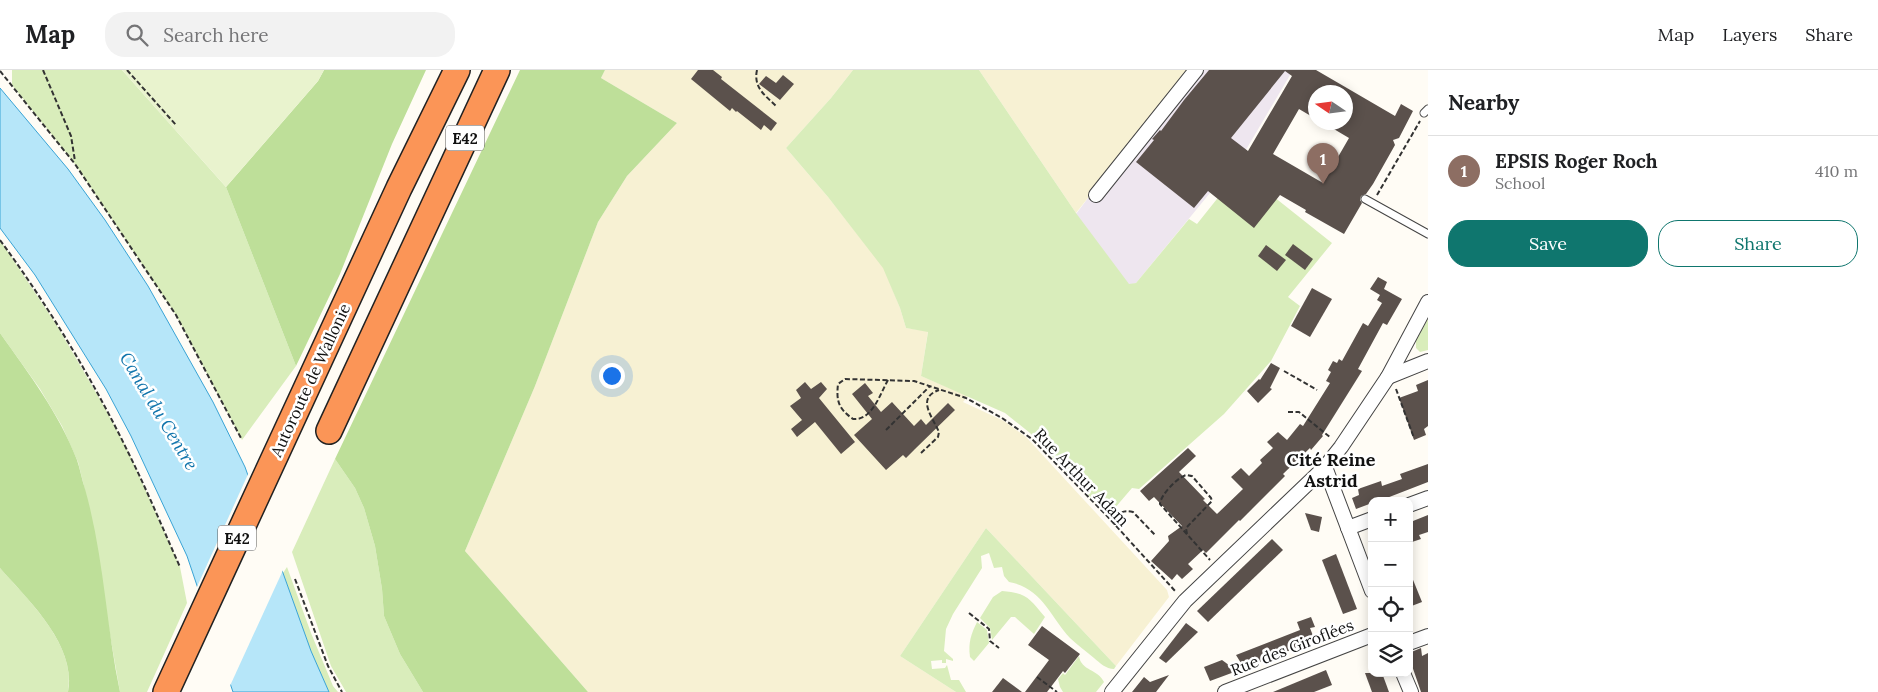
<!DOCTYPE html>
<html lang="en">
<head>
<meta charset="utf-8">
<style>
	:root { --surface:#fff; --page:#f2f2f2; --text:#202124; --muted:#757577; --line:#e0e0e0; --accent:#0f766e }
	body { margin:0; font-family:Lora,serif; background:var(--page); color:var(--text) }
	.controls { position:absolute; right:15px; bottom:15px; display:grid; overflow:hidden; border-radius:10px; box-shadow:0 2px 12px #0003 }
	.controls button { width:45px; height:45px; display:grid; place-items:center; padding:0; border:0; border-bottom:1px solid var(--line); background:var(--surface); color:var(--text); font:25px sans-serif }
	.compass { position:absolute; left:1308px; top:15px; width:45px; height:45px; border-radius:50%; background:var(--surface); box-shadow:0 2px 12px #0003; rotate:283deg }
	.you { position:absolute; left:611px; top:305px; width:18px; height:18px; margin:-12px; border:4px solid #fff; border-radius:50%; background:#1a73e8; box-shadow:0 0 0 8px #1a73e833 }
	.badge { display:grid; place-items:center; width:32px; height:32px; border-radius:50%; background:var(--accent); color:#fff; font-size:16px; font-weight:700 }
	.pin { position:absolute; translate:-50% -41px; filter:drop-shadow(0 1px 2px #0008) }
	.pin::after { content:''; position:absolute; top:26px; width:18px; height:15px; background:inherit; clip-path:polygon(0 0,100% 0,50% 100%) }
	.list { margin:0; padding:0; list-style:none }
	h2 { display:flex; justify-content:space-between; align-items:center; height:65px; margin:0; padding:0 20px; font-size:21px }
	h2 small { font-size:16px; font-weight:400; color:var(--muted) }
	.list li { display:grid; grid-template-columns:32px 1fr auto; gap:15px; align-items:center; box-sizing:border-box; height:70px; padding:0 20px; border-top:1px solid var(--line) }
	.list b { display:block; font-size:19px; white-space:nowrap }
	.list p { margin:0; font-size:16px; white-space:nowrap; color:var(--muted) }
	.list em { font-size:16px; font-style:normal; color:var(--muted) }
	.actions { display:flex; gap:10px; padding:15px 20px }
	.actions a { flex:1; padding:11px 0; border:1px solid var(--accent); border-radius:20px; text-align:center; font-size:18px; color:var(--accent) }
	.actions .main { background:var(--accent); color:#fff }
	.icon { flex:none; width:28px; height:28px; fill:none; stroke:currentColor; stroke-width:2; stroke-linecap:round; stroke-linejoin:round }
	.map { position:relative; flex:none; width:1428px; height:622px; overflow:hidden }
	header { display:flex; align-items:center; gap:30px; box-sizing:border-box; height:70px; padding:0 25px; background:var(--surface); border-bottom:1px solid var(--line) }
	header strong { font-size:24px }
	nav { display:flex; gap:28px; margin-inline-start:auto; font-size:18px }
	.search { width:350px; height:45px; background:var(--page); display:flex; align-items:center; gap:12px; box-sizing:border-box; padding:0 18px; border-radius:20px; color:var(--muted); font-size:19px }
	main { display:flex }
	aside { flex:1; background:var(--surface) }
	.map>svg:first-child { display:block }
	.industrial { fill:#eee6ef }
	.farmland { fill:#f7f1d3 }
	.green { fill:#d9edbb }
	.forest { fill:#bedf99 }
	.pitch { fill:#e9f3ce }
	.water { fill:#b6e6f9; stroke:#39a3d5 }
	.pier { fill:#fffcf5 }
	.building { fill:#5b514c; fill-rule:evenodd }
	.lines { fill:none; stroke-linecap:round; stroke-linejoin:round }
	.service-casing { stroke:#444; stroke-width:9 }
	.minor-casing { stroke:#444; stroke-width:16 }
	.motorway-casing { stroke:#222; stroke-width:28 }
	.path { stroke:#333; stroke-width:2; stroke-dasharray:5 2.5; stroke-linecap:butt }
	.service { stroke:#fff; stroke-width:7 }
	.minor { stroke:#fff; stroke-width:14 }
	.motorway { stroke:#fb9557; stroke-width:25 }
	.labels { text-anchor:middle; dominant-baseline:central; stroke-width:5; stroke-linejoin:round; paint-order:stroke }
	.shield { fill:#fff; stroke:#585858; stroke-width:1 }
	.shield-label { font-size:15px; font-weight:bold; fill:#111 }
	.street-label { font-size:16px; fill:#111; stroke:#fff }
	.water-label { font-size:18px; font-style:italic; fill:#1175ac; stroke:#fff }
	.neighbourhood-label { font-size:18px; font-weight:bold; fill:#111; stroke:#fff }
</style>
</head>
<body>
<header>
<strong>Map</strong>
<div class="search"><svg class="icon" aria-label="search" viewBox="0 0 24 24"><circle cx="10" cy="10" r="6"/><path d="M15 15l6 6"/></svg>Search here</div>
<nav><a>Map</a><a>Layers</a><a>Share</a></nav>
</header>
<main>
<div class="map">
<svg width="1428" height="622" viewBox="0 0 1428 622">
	<rect width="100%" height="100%" fill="#fffcf5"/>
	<polygon class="industrial" points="1203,0 1293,0 1247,78 1136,213 1129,215 1076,144 1094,120 1102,127"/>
	<g class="farmland">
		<polygon points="605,0 853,0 831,28 786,78 828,127 884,198 900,238 906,258 928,261 921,306 968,326 963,332 1004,351 1026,367 1167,520 1169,527 1116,596 986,458 900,586 956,622 588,622 465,481 535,316 598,152 627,106 677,53 601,8"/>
		<polygon points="979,0 1189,0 1076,143"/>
	</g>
	<g class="green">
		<polygon points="12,0 122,0 226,117 296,296 242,370 176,245 75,94 12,15"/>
		<polygon points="853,0 979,0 1076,143 1129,214 1136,213 1189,149 1197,154 1240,100 1332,173 1288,227 1300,236 1271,291 1224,344 1139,419 1132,418 1108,446 1030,363 1005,343 921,306 928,262 906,258 900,238 883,198 828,127 786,78 831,28"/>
		<polygon points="0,170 56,254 105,338 129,383 180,497 187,533 147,622 120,622 84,416 78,392 62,356 40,319 0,263"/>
		<polygon points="1428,249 1428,280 1420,282 1416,278 1416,270"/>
		<polygon points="335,389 355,418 364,438 375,476 382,519 384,546 400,584 423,622 346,622 331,596 292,482"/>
		<path d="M986,458L1116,596L1114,599C1106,599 1100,593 1094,588C1086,581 1077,575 1070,568C1050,546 1042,518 1009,512L1004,506L1002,497L994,498L989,483L981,486L982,498L953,544L946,559L944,581L953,589V591L946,589V593H942V590L931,591L932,599L945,598L947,595L951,610H959L966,622H956L900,586Z"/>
		<polygon points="287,497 311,563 333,616 338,622 329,622 311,581 283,503"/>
		<path d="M0,498C28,530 77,575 68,622H0Z"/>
		<path d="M1002,521C1027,523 1029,528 1045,547L1034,564L1015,547H1011L992,570L990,558L980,548L993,527Z"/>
		<path d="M977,552L987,560L989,573L974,591L970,587C968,573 971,564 977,552Z"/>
		<path d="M1079,586C1081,601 1098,599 1104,612L1096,622H1063L1060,617L1058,609L1063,603L1065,605Z"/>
	</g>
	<g class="forest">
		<polygon points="324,0 426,0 392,74 340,204 296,296 226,117 318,11"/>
		<polygon points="520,0 605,0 601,8 677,53 627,106 598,152 535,316 465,481 588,622 423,622 400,584 384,546 382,519 375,476 364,438 355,418 335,389"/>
		<path d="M0,263C29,304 59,343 77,390C80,399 82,410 85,419C104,486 106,555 120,622H68C77,575 28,530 0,498Z"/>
	</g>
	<polygon class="pitch" points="122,0 324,0 318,11 226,117"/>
	<polygon class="water" points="0,18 68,99 105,150 148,216 213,332 245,397 311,581 329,622 233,622 187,486 131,366 106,319 35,205 0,158"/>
	<polygon class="pier" points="249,402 284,498 229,618 196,519"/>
	<g class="building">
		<polygon points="698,0 713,0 722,7 721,9 777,53 771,61 764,55 761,60 737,41 736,42 732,38 730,41 691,9"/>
		<path d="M1209,0H1316L1395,46L1401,34L1413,41L1399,68L1393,70L1395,75L1373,114L1366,124L1361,126L1360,130L1362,133L1344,164L1305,142L1306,140L1280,125L1254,158L1208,121L1194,138L1136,92L1154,70L1152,69L1160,60L1161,61L1184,30ZM1285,1L1292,6L1248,81L1231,68ZM1316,22H1346V52H1322L1349,68L1323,113L1273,84L1299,39L1316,49Z"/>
		<polygon points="783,5 794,14 780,30 759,14 766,6 776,13"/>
		<polygon points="1293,174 1313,189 1305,200 1285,185"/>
		<polygon points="1266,175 1286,190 1277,201 1258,186"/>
		<polygon points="1378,207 1387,212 1384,219 1402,229 1387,255 1383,253 1358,299 1362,301 1322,365 1323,366 1311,380 1310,378 1283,404 1285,406 1240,451 1239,450 1206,483 1203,480 1188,494 1193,499 1182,509 1177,504 1172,510 1151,491 1169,471 1168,466 1182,456 1154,427 1149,431 1140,421 1188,378 1196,386 1179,402 1205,429 1203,430 1217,444 1243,419 1231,407 1241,398 1249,406 1262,393 1260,390 1273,378 1267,372 1278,362 1287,370 1300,354 1303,356 1330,313 1326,311 1331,302 1328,300 1333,291 1337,293 1339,289 1342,291 1363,253 1368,256 1382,233 1377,230 1380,225 1370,219"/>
		<polygon points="1312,218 1332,229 1310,267 1291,256"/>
		<polygon points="1271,293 1280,298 1270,318 1272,319 1258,333 1247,321 1259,309 1260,310"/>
		<polygon points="1428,310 1428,356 1424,359 1426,365 1414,370 1399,328 1418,321 1416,315"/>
		<polygon points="805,312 811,319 821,312 827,319 819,328 855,372 841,384 815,352 797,367 791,359 802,350 790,336 801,328 796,320"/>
		<polygon points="865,313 873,323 868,326 881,342 892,332 914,356 921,349 926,355 948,333 955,340 915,379 906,388 903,385 886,400 854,365 872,349 852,324"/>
		<polygon points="1428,394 1428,412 1379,431 1372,431 1372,433 1356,439 1352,428 1359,425 1358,419 1381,411 1382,416 1402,409 1400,404"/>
		<polygon points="1305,443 1322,447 1319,462 1311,460"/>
		<polygon points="1410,443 1413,451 1428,445 1428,462 1419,465 1421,469 1409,473"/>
		<polygon points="1272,469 1283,480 1208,552 1197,541"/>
		<polygon points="1336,484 1357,539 1343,544 1322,490"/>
		<polygon points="1409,500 1422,532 1409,537"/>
		<polygon points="1311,547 1315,557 1310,558 1315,571 1244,598 1236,585 1300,560 1297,552"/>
		<polygon points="1186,553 1198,562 1166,593 1159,588"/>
		<polygon points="1042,556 1080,584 1065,603 1063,601 1047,622 1025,622 1049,590 1028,575"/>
		<polygon points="1421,578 1422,586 1428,583 1428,622 1421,622 1409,587 1409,583"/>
		<polygon points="1222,590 1237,601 1210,611 1204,597"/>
		<polygon points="1326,600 1332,615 1314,622 1273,622"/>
		<polygon points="1365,603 1382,603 1389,622 1372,622"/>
		<polygon points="1169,605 1156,622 1132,622 1144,607 1150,612"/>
		<polygon points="1003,608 1022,622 992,622"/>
	</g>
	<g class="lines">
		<defs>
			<g id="service">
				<polyline points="1424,43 1428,39"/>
				<polyline points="1365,129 1428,164"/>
			</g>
			<g id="minor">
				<polyline points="1096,125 1196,0"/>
				<polyline points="1388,307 1428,291"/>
				<polyline points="1325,397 1372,521"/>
				<polyline points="1409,435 1428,428"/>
				<polyline points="1348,458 1372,449"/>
				<polyline points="1409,573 1428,566"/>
				<polyline points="1403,603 1411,622"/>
				<polyline points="1112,622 1185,531 1325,397 1341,377 1388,307 1428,232"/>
				<polyline points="1225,622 1372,565"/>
			</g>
			<g id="motorway">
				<polyline points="329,361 497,0"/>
				<polyline points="166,622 399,118 457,0"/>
			</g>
		</defs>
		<use href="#service" class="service-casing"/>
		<use href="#minor" class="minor-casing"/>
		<use href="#motorway" class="motorway-casing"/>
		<g class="path">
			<polyline points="43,0 71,66 75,91"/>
			<polyline points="127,0 176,55"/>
			<path d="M757,0C753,18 766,26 777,37"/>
			<polyline points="0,1 75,94 176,245 242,370"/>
			<polyline points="1377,125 1420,51"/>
			<path d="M0,170C49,237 92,308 128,382C147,420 163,459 180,497"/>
			<polyline points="1284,301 1317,320"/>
			<path d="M888,310C880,324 872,351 853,349C839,339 836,332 838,314L845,309L914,311L966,328L1002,348L1032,369L1108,447L1176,522"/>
			<polyline points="1396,319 1414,368"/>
			<polyline points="1288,342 1299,342 1331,368"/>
			<polyline points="886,360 930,316"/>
			<path d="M921,383L938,367L939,362C932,346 916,328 939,320"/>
			<path d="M1115,455C1115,444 1122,439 1133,442L1156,466"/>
			<path d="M1187,464L1186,458L1212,431L1211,428L1192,406C1189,406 1187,404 1184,406C1176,409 1160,426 1160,434L1210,490"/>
			<polyline points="295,509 328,596 342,622"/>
			<polyline points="969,543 989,559 990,571 999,578"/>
			<polyline points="1037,607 1057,622"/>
		</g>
		<use href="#service" class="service"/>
		<use href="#minor" class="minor"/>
		<use href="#motorway" class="motorway"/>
	</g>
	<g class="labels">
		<g class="shield">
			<rect x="446" y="55.5" width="38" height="25" rx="4"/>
			<rect x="218" y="455.5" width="38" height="25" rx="4"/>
		</g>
		<g class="shield-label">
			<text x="465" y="68">E42</text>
			<text x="237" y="468">E42</text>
		</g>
		<g class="street-label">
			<text transform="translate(310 310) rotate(-65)">Autoroute de Wallonie</text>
			<text transform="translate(1082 407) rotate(46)">Rue Arthur Adam</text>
			<text transform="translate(1292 577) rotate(-21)">Rue des Giroflées</text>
		</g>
		<g class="water-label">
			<text transform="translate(159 341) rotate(59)">Canal du Centre</text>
		</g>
		<g class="neighbourhood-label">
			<text x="1331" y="389">Cité Reine<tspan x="1331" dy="21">Astrid</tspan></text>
		</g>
	</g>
</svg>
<div class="controls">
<button>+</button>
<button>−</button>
<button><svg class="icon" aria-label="locate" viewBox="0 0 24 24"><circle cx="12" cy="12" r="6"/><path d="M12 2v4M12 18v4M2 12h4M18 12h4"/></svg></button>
<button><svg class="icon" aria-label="layers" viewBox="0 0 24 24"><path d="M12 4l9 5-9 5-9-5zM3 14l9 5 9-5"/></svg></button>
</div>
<svg class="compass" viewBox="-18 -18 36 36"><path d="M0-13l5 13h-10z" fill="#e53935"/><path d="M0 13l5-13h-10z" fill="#757577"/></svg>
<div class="you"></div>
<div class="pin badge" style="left:1323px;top:114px;background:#8d6e63">1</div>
</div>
<aside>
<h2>Nearby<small></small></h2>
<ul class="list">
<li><span class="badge" style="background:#8d6e63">1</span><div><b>EPSIS Roger Roch</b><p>School</p></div><em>410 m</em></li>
</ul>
<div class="actions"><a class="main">Save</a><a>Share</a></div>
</aside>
</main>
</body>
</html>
